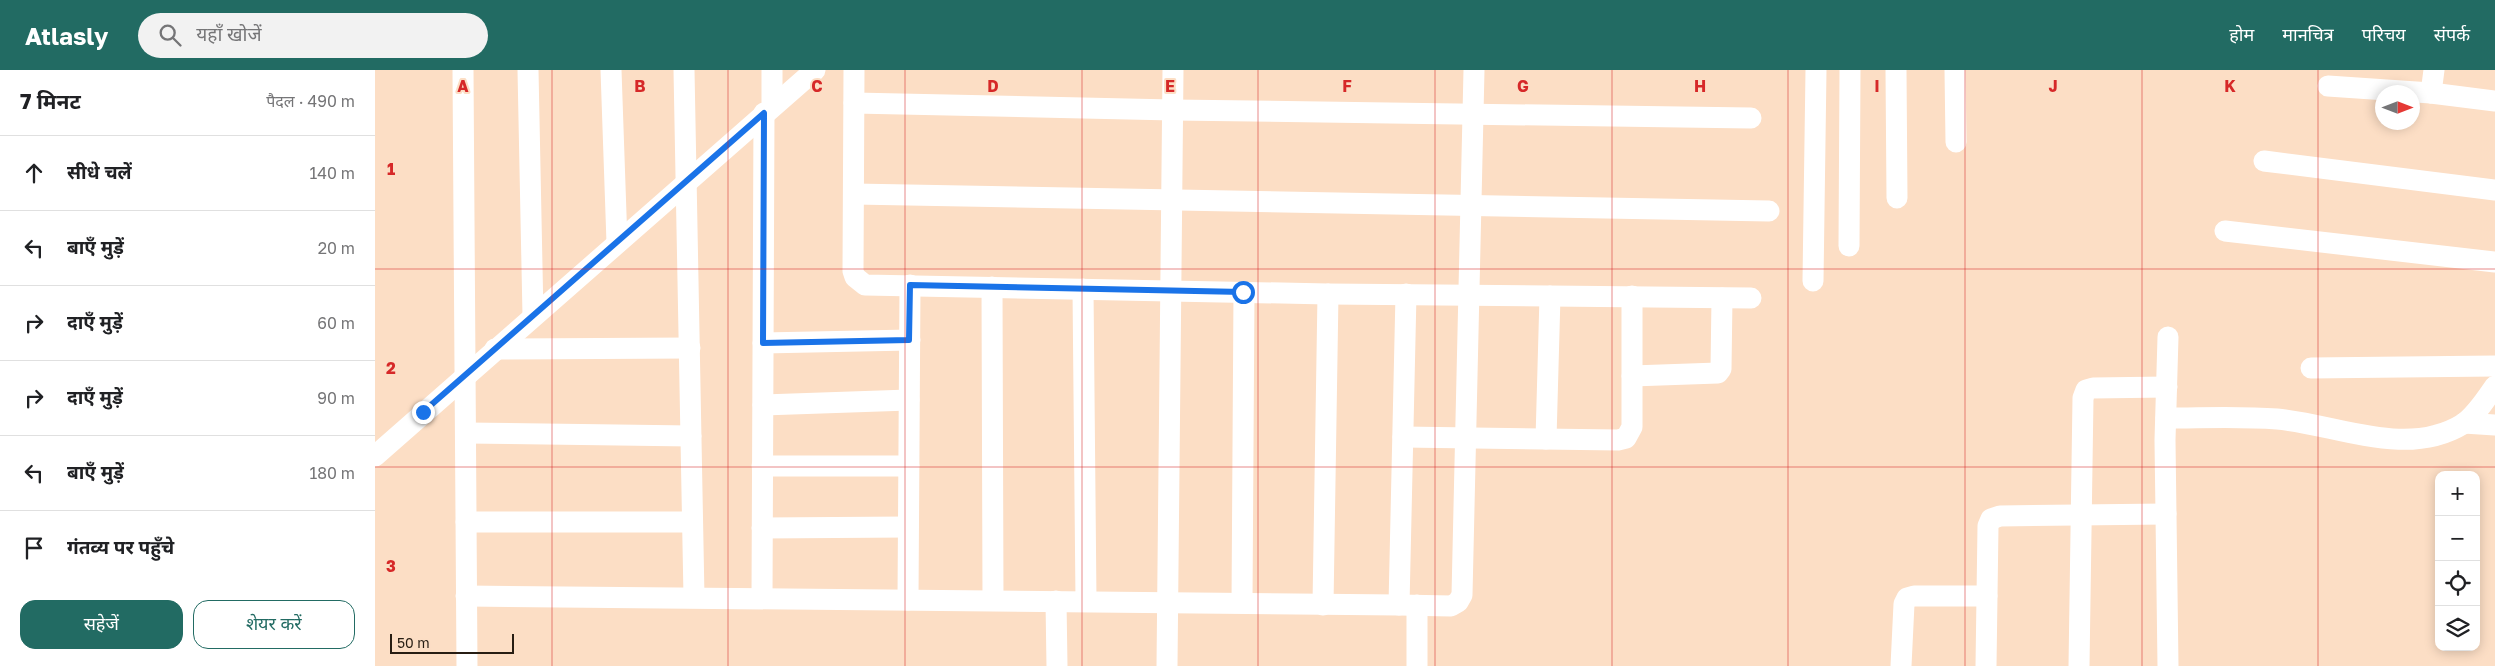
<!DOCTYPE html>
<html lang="hi">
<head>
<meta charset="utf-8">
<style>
	:root { --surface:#fff; --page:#f2f2f2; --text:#202124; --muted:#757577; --line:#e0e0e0; --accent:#226b63 }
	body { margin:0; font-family:"Golos Text","Noto Sans Devanagari",sans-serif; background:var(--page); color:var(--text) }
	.controls { position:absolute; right:15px; bottom:15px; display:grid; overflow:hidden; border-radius:10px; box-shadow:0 2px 12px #0003 }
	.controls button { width:45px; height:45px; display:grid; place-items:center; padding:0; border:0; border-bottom:1px solid var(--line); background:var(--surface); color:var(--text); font:25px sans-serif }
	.compass { position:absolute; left:2000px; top:15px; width:45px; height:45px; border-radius:50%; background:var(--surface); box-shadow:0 2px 12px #0003; rotate:90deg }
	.scale { position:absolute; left:15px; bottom:12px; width:124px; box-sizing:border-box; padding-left:5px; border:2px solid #271d13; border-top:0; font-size:14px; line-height:18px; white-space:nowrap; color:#271d13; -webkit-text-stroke:4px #fcdec5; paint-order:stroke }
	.stop { position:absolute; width:15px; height:15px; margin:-11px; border:4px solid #1a73e8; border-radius:50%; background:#fff }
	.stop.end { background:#1a73e8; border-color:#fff; box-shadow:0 1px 5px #0008 }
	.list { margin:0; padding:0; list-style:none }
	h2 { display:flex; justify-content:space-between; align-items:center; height:65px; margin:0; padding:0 20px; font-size:21px }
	h2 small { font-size:16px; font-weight:400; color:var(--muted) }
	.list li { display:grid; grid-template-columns:32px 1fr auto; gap:15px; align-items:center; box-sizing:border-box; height:75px; padding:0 20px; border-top:1px solid var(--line) }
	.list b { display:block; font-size:19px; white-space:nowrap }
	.list em { font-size:16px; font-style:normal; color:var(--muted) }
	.actions { display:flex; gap:10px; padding:15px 20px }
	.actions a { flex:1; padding:11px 0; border:1px solid var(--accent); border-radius:15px; text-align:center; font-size:18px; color:var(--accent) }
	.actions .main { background:var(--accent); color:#fff }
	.icon { flex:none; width:28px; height:28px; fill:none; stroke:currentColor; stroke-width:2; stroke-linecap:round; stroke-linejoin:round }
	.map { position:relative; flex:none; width:2120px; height:596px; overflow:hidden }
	header { display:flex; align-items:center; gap:30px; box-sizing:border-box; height:70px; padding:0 25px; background:var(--accent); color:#fff }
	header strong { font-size:24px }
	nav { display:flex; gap:28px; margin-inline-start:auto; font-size:18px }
	.search { width:350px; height:45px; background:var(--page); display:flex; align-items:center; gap:12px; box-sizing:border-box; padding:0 18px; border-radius:28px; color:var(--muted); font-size:19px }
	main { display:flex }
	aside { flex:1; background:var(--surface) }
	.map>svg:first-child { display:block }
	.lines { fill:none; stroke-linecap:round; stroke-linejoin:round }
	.minor { stroke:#fff; stroke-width:21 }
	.route { stroke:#1a73e8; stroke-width:6 }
	.grid { fill:none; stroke:#d62828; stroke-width:1; stroke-opacity:0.55 }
	.grid-label { font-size:16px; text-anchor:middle; font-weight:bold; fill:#d62828; stroke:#fcdec5; stroke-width:4; stroke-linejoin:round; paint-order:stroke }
</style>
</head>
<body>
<header>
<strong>Atlasly</strong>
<div class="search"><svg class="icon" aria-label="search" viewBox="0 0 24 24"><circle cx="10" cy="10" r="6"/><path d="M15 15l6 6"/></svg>यहाँ खोजें</div>
<nav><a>होम</a><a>मानचित्र</a><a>परिचय</a><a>संपर्क</a></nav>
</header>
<main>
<aside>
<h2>7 मिनट<small>पैदल · 490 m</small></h2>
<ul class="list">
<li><svg class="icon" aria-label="ahead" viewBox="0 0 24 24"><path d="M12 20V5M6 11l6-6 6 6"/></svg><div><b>सीधे चलें</b></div><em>140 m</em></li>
<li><svg class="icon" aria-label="left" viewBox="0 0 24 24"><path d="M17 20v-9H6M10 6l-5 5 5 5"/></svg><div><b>बाएँ मुड़ें</b></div><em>20 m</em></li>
<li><svg class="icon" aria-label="right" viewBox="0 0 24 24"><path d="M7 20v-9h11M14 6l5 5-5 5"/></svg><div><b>दाएँ मुड़ें</b></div><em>60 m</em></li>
<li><svg class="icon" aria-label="right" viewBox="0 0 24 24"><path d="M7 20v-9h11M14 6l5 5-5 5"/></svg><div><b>दाएँ मुड़ें</b></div><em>90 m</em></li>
<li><svg class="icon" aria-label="left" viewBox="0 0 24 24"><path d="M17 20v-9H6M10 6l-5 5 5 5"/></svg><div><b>बाएँ मुड़ें</b></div><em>180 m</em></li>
<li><svg class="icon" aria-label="arrive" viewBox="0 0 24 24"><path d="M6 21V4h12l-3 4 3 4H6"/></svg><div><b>गंतव्य पर पहुँचे</b></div></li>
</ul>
<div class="actions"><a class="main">सहेजें</a><a>शेयर करें</a></div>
</aside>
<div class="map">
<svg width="2120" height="596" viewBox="0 0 2120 596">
	<rect width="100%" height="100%" fill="#fcdec5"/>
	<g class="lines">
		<g class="minor">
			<polyline points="88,0 92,596"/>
			<polyline points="153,0 158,246"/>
			<polyline points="236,0 242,173"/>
			<polyline points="309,0 319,527"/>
			<polyline points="397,0 397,36"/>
			<polyline points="479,0 478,201 480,207 490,215 953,224 1376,228"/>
			<polyline points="1521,0 1522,128"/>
			<polyline points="1580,0 1581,72"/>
			<polyline points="1953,16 2056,23 2120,31"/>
			<polyline points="2056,23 2059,0"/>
			<polyline points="479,33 798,40 1376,48"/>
			<polyline points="1889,91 2120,120"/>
			<polyline points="479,124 1394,141"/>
			<polyline points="1850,161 2120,192"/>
			<polyline points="1474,176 1475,0"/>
			<polyline points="1438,211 1441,0"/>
			<polyline points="617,217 618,530"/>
			<polyline points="708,219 711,531"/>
			<polyline points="1793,267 1790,370 1793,596"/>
			<polyline points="388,273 535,270"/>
			<polyline points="120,279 315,278"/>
			<polyline points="1936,298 2120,296"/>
			<polyline points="1257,306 1343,303 1346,299 1347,228"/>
			<polyline points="388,335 534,330"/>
			<path d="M1791,348C1827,348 1865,346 1902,349C1961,354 2031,389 2088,354C2101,345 2111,329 2120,316"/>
			<polyline points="2089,353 2120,355"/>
			<polyline points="91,363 316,366"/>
			<polyline points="1028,367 1243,370 1251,368 1257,357 1257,226"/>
			<polyline points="1171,369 1175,226"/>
			<polyline points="0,386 440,0"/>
			<polyline points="387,396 534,396"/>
			<polyline points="91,452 317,452"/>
			<polyline points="387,458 533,457"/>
			<polyline points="91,526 1024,535 1076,536 1083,532 1087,525 1099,0"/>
			<polyline points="387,528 389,43"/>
			<polyline points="533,530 535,215"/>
			<polyline points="681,531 682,596"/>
			<polyline points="867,533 869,222"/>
			<polyline points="948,535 953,224"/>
			<polyline points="1024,535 1031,224"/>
			<polyline points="792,596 798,0"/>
			<polyline points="1042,596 1042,535"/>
			<polyline points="1526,596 1529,534 1532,528 1539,526 1612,526"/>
			<polyline points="1611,596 1613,456 1616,449 1625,446 1791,444"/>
			<polyline points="1704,596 1708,328 1711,320 1718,318 1792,317"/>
		</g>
	</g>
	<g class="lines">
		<polyline class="route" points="48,342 389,43 388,273 534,270 535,215 868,222"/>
	</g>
	<path class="grid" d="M177,0V596M353,0V596M530,0V596M707,0V596M883,0V596M1060,0V596M1237,0V596M1413,0V596M1590,0V596M1767,0V596M1943,0V596M0,199H2120M0,397H2120"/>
	<g class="grid-label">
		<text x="88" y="22">A</text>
		<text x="265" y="22">B</text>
		<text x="442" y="22">C</text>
		<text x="618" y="22">D</text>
		<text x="795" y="22">E</text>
		<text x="972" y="22">F</text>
		<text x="1148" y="22">G</text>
		<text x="1325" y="22">H</text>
		<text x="1502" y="22">I</text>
		<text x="1678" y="22">J</text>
		<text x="1855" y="22">K</text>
		<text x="16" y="105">1</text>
		<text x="16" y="304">2</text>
		<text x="16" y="502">3</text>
	</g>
</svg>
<div class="controls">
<button>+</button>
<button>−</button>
<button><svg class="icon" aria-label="locate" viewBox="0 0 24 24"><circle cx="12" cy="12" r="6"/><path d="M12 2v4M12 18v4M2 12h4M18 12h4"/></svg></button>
<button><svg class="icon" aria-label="layers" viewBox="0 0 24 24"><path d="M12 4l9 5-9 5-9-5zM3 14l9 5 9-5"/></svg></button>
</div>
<svg class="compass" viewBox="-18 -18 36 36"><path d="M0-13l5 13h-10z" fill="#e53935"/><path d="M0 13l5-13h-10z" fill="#757577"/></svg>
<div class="scale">50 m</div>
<div class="stop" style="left:868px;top:222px"></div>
<div class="stop end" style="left:48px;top:342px"></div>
</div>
</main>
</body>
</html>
